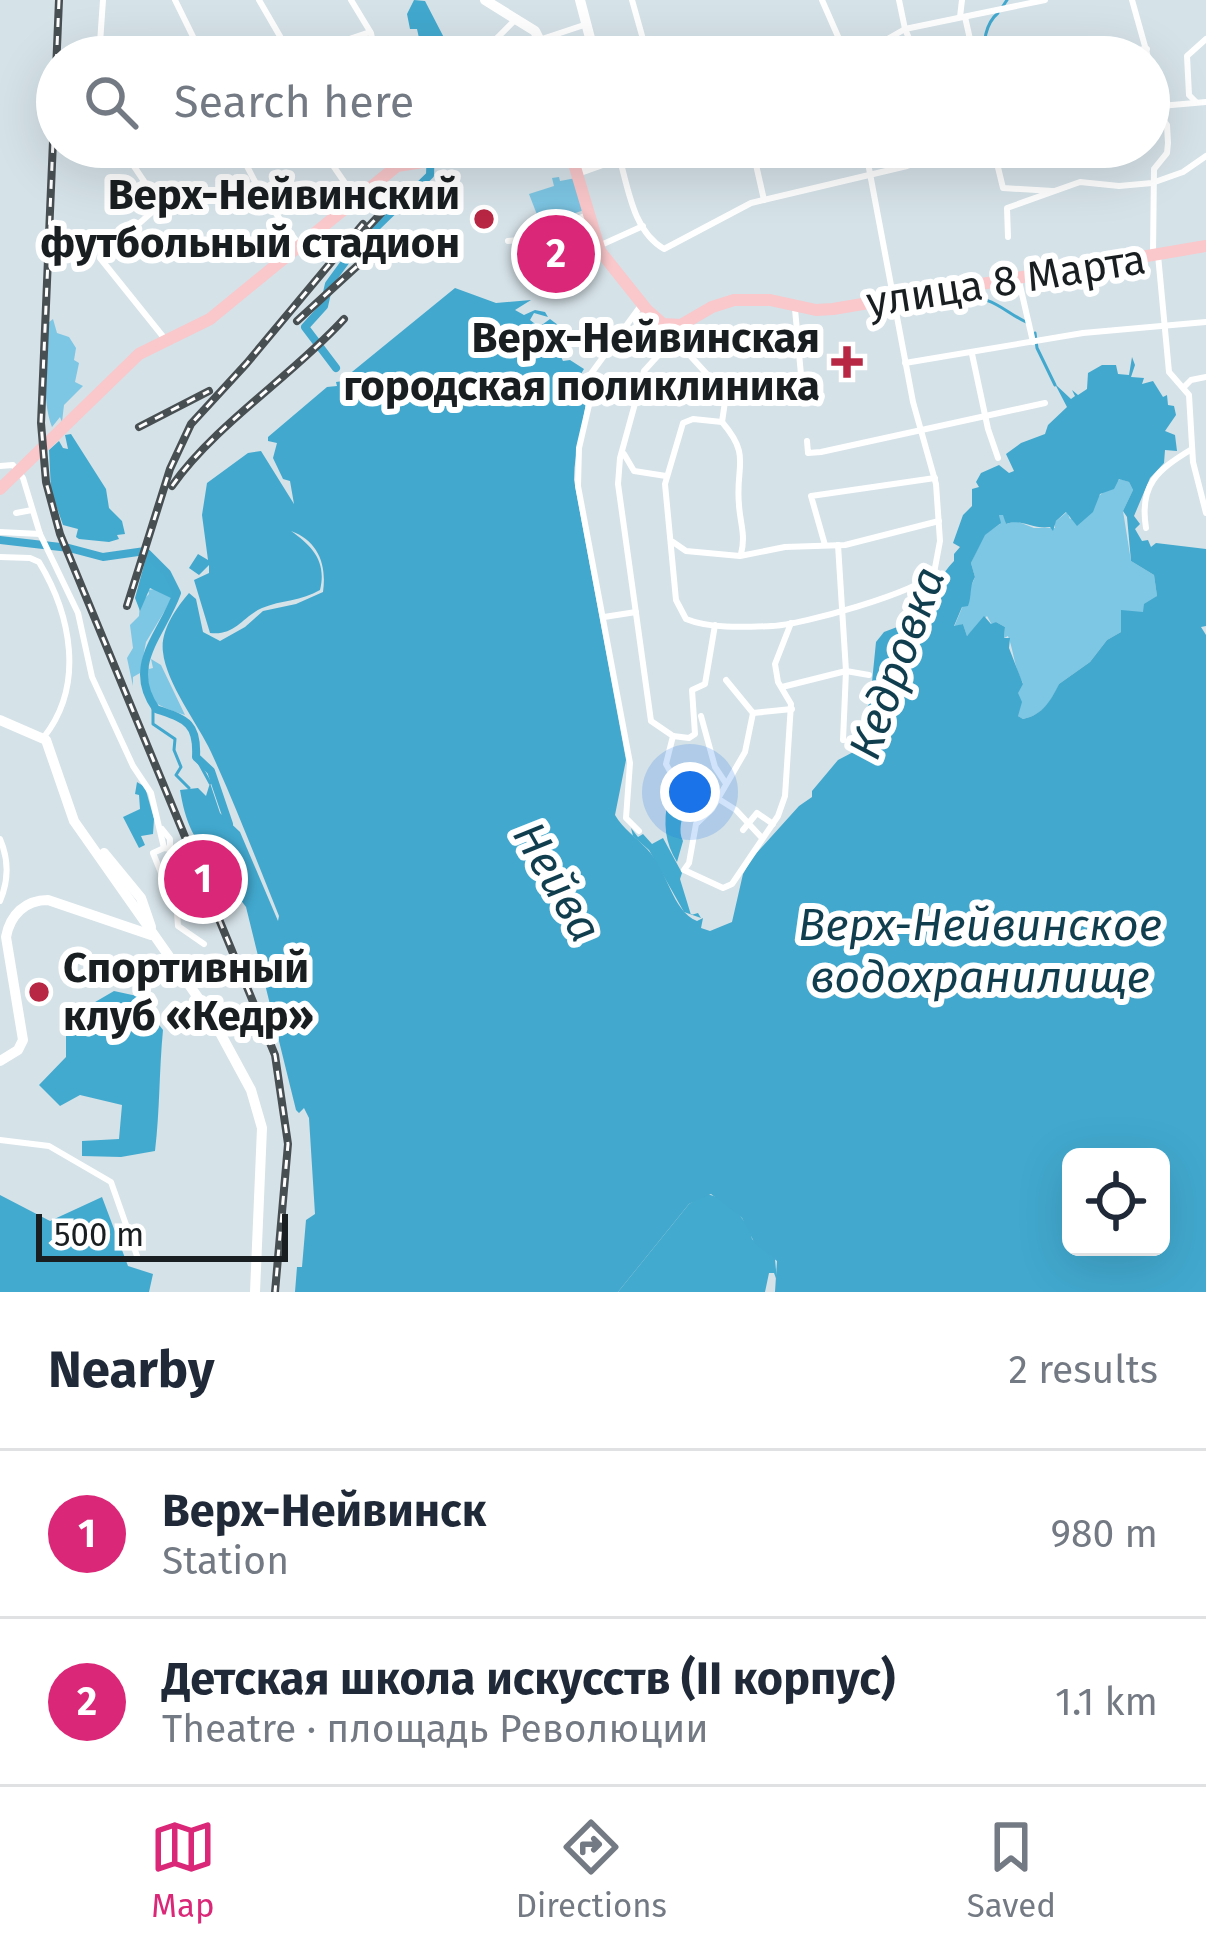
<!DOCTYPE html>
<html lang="en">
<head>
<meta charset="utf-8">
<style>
	:root { --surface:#fff; --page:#f2f2f3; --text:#1f2937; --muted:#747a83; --line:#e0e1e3; --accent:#db2777 }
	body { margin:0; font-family:"Fira Sans",sans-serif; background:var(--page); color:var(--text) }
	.controls { position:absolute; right:36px; bottom:36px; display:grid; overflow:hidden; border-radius:18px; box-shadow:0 12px 48px #0002 }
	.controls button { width:108px; height:108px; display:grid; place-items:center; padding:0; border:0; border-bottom:3px solid var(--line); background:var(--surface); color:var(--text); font:60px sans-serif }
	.scale { position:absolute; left:36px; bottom:30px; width:252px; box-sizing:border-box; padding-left:12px; border:6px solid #191e20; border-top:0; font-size:33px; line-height:42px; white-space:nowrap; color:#191e20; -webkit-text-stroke:9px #fff; paint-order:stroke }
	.you { position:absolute; left:690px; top:792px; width:42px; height:42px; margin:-30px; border:9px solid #fff; border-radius:50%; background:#1a73e8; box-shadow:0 0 0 18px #1a73e833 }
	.badge { display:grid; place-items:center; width:78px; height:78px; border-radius:50%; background:var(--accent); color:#fff; font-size:39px; font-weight:700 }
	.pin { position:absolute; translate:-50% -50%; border:6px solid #fff; box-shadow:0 3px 12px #0006 }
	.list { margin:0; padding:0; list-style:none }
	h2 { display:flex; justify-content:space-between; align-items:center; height:156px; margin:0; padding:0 48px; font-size:51px }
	h2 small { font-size:39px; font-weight:400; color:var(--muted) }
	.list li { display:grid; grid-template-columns:78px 1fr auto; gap:36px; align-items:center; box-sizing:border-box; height:168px; padding:0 48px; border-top:3px solid var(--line) }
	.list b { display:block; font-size:45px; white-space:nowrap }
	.list p { margin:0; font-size:39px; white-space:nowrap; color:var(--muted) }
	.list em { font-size:39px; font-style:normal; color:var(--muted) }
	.icon { flex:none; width:66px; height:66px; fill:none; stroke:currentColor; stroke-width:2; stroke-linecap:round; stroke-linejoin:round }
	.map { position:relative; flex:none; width:1206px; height:1292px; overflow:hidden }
	.search { position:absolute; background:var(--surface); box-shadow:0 12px 48px #0002; left:36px; right:36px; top:36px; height:132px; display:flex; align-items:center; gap:30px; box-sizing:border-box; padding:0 42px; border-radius:66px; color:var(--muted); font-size:45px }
	.sheet { height:492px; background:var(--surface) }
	nav { display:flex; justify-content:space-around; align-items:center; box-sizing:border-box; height:168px; border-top:3px solid var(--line); background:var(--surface); font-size:33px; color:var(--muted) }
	nav a { display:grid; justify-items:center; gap:6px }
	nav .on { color:var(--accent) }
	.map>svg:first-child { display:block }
	.green { fill:#7dc6e4 }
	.forest { fill:#43aacf }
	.water { fill:#42a8ce; fill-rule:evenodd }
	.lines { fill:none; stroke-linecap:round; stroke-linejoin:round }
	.stream { stroke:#42a8ce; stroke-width:3 }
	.river { stroke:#42a8ce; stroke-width:8 }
	.street { stroke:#fff; stroke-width:6 }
	.secondary { stroke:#fff; stroke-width:10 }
	.primary { stroke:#fac7ca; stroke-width:12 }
	.rail-casing { stroke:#484f52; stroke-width:8 }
	.rail { stroke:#fff; stroke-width:3; stroke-dasharray:9; stroke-linecap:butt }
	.poi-dot { fill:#b82743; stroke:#fff; stroke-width:4.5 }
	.labels { text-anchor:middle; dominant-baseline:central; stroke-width:12; stroke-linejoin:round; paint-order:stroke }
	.poi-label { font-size:42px; font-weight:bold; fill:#191e20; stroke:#fff; text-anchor:end }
	.street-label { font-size:42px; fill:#191e20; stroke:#fff }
	.water-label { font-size:45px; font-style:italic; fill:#113e4e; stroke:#fff }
</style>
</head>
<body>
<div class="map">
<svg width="1206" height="1292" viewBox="0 0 1206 1292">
	<rect width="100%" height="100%" fill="#d5e2e8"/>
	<g class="green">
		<polygon points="559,177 560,181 576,178 584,210 541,225 529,194 554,186 552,178"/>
		<path d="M53,319L57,333L69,337L76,348L74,360L79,363L75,382L83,386L64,405L62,422L60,417L52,427C41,398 47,356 48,323Z"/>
		<path d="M1120,479L1129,482L1133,490L1123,511L1131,561L1154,575L1157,596L1144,613L1123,624L1121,632L1107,640L1090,662L1059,684C1052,700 1043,715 1023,719L1018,716L1017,693L1023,683C1014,667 1014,652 1008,636L1004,638L1005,627L996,622L992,625L987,616L967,636L963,624L954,627L975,577L971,563L984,535L1000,524L999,515H1004L1006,524L1016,521L1034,528H1055V522L1067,512L1070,519Z"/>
		<polygon points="155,589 173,597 146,642 140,673 133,677 133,686 127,658 133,648 130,625 139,616 140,603 149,594 148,590"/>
		<path d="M147,657L149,669L153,668L151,659L161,665L185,715C150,704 140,698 147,657Z"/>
	</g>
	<g class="forest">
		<polygon points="71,434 106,489 109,508 122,521 125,534 117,535 119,539 109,542 79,539 76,537 78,529 63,525 51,491 49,450 59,441 63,448 68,449 65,435"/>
		<polygon points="147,554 165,575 174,594 171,598 150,588 140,611 135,598"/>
		<polygon points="137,782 145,787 154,819 153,834 141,836 145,845 139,848 123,817 140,809 139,795 135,794"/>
		<path d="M681,792L687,807C681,817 678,832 683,841L677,862C665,843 663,823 668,799Z"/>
		<polygon points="631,828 638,837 643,834 652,844 663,838 682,873 680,879 691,915 698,913 701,918 684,912 649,850 633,836"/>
		<path d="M114,991L137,996L163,1030C159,1071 160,1110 155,1151L121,1157L82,1156V1141L119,1139L122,1105L80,1095L60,1106L39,1085L66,1057V1019Z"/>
		<path d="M706,1194C724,1196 750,1221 752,1239L775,1259L777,1281L774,1273H769L765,1292H618L689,1204Z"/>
		<polygon points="0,1195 50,1221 102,1197 128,1266 153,1274 149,1292 0,1292"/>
	</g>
	<g class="water">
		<path d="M414,0L425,1L454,57C443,57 428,52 427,40L419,38L417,29H410L407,14Z"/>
		<path d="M455,288L496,303L531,300L515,310L524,315L535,310L545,312L548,317L534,313L530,320L539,327L550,319L562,328L563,339L556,336L554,342L563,361L570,360L584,369L581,374L583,385H587C587,417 574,447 574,480L626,760L615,815C623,829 636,837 647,849C669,872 671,910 697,921L703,918L701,928L710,931L732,922L743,874L752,858L799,806L812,797V791L838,760L859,749L863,741V716L870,702L876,642L884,632L905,624L902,618L908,609L910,616L913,610L918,613L917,601C932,592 941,575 954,561V554L960,547L953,543L963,515L972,506V489L979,487L976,482L981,473L999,465L1009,473L1014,471L1006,454L1021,443L1045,434L1048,425L1067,407L1055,384L1071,399L1075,396L1072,390L1078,395L1087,389L1088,373L1102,365H1116L1118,374L1129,375L1132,357L1135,365L1131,377L1144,378L1142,384L1153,381L1163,397L1167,395L1168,405L1174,406L1176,415L1165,431L1175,435L1177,451L1165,450L1164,463L1150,478L1134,516L1140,524L1135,529L1142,541L1148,540L1151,547L1156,543L1206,549V626L1201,627L1206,635V1292H775L777,1261L755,1244L742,1218L711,1194L689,1204L618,1292H295L297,1267H302L306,1220L315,1214L309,1118L304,1108L299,1113L296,1110L246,907L240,899L242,893L234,882L224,881L215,873V867H211L219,861C194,846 185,820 180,790L198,788L206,796L210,783L220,813L240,832L278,921L279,916C257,862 236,806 211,752C198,724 166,683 163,652C160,631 176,608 189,593L196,599L203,632L220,641L245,627L263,611L296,604L323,592C327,564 318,541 291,531C312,546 327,561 320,590C302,601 281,600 262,608C242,617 235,636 210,633L194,580L209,573V565L199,575L189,568L198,554L208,560L202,515L207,483L248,453L261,451L294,504L290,481L283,479L273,458L277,443L268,441V437L327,387L337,386L336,382L343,381L340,376H347ZM1119,479L1129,482L1133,490L1123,511L1127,517L1131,561L1154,575L1157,596L1144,604L1143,612L1121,610V632L1107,640L1090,662L1059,684C1051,700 1043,715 1023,719L1018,716L1022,702L1018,693L1023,684L1009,648L1010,638H1004L1005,627L996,622L991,624L984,616L967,636L963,624L954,626L962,607L968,606C972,596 969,587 975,577L971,563L985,535L1001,523L999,515H1003L1006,524C1020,518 1034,530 1050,527L1053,531L1056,521L1066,512L1077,526L1093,512L1100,494L1114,489ZM1071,1157H1161V1247H1071Z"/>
	</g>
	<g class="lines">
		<g class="stream">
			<polyline points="1003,6 1007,0"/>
			<path d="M988,57C980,45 987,22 998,13"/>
			<path d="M958,294L964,301C989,292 1004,312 1026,322"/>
			<polyline points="1035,333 1037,348 1055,385"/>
			<polyline points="153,707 153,724 175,739 174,750 181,767 176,775 189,788"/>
			<polyline points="198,761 210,783"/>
		</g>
		<g class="river">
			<polyline points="336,368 305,327 324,306 329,284 356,247 430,175 431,147"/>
			<path d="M0,540L69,548L103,557L145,551L167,573L177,593C162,635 125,665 156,709C184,719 198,721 196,757L211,771L229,824"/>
		</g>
		<g class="street">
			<polyline points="175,0 203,57"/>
			<polyline points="259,0 292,57"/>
			<polyline points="351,0 371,33 376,57"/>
			<polyline points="632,0 648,57"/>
			<polyline points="822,0 847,57"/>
			<polyline points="899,0 905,29 917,57"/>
			<polyline points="1132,0 1148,57"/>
			<polyline points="960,17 962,0"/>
			<polyline points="965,17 974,57"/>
			<polyline points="542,39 587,24"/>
			<polyline points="99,57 103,0"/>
			<polyline points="296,57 370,32"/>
			<polyline points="478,57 517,18"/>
			<polyline points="856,57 905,29 1045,0"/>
			<polyline points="1065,57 1147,49"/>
			<polyline points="1149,59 1157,105"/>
			<polyline points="1196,102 1189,95 1187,56 1206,39"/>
			<polyline points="1149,107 1206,102"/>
			<polyline points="121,147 160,205 100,258 165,339"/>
			<polyline points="237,147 262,195 298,243"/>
			<polyline points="332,147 334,167 356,199"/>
			<polyline points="394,147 397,163"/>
			<path d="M623,147L617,150C628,183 631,230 664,249L751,203L907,166L963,147"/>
			<polyline points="752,147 764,200"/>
			<polyline points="993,147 1003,188 1053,191"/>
			<polyline points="1008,237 1007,208 1080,182 1119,186 1152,183 1183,172 1206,156"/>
			<polyline points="508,241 527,239 587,215"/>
			<polyline points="601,245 643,226"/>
			<polyline points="1153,253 1154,169 1167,153 1168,143 1167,125 1153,106"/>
			<polyline points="1158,255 1169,372 1189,395 1193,462 1206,513"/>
			<polyline points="1019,281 1033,342"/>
			<polyline points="795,309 803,397"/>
			<polyline points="674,338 644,371 620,458 618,484 651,721 673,736 666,764 698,822"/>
			<polyline points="674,338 726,395 722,422"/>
			<polyline points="972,354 988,429 998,458"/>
			<polyline points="905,363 1083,333 1206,322"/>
			<polyline points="1184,387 1191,380 1206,377"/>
			<path d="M722,422L693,419L683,423L665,484L676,600L686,619C710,629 746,627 772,626C801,625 916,593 934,573L940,541L936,484L913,402L865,147"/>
			<path d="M722,422C752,457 735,465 739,505C740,523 746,535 741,554"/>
			<polyline points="807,441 808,453 821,452 1045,403"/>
			<polyline points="624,454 634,471 666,476"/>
			<polyline points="0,466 13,465 23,478 40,534 78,613 92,677 133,766 151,793 164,848 170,849"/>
			<polyline points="16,513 32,510"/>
			<path d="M1146,528C1139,485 1157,470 1192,449"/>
			<polyline points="0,532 40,534"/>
			<polyline points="673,542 686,551 740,556 785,547 845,545 939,521"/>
			<polyline points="825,545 811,496 935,478"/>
			<polyline points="838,545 846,671 843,740"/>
			<path d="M0,557L30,558L39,562C71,615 85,685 44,737"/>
			<polyline points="604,617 636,612"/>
			<polyline points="726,680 753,713 792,709"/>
			<polyline points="782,687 846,671 869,675"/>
			<polyline points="753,713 745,752 712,809 696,824 689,863 684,870 723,888 732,884 778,816 785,796 791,704 778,682 775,664 791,623"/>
			<polyline points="701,716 715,767 725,782"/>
			<polyline points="673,736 689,738 695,734 692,690 705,684 715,625"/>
			<polyline points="717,798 736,810 762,838"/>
			<polyline points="162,829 170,839 170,849"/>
			<polyline points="743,830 757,813 773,824"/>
			<polyline points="639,831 626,818 630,763 578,486 579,448 589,405 590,375 642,304"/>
			<path d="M0,839C9,860 9,880 0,901"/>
			<polyline points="164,848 153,853 177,912 178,926 204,944"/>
			<polyline points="0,1140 49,1146 111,1182 137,1256"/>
		</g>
		<g class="secondary">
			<polyline points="485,0 535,31 548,57"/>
			<polyline points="580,0 595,57"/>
			<polyline points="577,172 605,162 616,147"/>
			<polyline points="0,720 46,740 74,821 211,1016 251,1090 262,1128 255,1292"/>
			<polyline points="104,853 141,898 151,927"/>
			<path d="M0,1061L18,1050L23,1040L6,937C10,915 25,900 48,900L151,935"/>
		</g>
		<g class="primary">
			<polyline points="569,147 600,251 647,310 663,324 681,325 712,307 734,300 770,300 816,310 833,309 1206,246"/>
			<polyline points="0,489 139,354 210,319 397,166 522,147"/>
		</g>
		<defs>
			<g id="rail">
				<polyline points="59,0 41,423 46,482 60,534 275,1055 288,1144 275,1292"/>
				<polyline points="356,240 402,191"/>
				<polyline points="297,321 367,257"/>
				<polyline points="139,427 209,391"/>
				<path d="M172,486C216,424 292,376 344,319"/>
				<polyline points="127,606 170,469 191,424 247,363 363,224"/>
			</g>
		</defs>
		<use href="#rail" class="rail-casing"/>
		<use href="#rail" class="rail"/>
	</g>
	<g class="poi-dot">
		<circle cx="484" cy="219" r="12"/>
		<path d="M841 344h12v12h12v12h-12v12h-12v-12h-12v-12h12z"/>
		<circle cx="39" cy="992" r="12"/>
	</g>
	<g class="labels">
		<g class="poi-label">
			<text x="460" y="195">Верх-Нейвинский<tspan x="460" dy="48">футбольный стадион</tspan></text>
			<text x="820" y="338">Верх-Нейвинская<tspan x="820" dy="48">городская поликлиника</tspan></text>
			<text x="63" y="968" text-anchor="start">Спортивный<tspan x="63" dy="48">клуб «Кедр»</tspan></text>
		</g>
		<g class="street-label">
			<text transform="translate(1006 281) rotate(-9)">улица 8 Марта</text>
		</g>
		<g class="water-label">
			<text transform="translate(897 663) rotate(-70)">Кедровка</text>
			<text transform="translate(557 882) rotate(60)">Нейва</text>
			<text x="980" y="925">Верх-Нейвинское<tspan x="980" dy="52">водохранилище</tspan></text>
		</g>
	</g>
</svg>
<div class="controls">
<button><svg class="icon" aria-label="locate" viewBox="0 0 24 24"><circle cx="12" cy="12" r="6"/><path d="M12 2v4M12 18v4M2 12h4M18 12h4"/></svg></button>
</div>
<div class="scale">500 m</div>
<div class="you"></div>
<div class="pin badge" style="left:203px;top:879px">1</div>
<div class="pin badge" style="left:556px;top:254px">2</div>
<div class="search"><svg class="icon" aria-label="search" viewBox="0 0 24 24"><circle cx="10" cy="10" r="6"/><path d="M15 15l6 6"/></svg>Search here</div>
</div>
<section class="sheet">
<h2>Nearby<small>2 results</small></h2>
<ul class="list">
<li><span class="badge">1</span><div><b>Верх-Нейвинск</b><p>Station</p></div><em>980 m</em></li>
<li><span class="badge">2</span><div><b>Детская школа искусств (II корпус)</b><p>Theatre · площадь Революции</p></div><em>1.1 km</em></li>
</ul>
</section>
<nav>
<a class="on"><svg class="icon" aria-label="map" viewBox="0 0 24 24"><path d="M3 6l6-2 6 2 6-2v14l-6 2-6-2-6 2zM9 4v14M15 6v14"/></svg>Map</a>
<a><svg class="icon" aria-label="directions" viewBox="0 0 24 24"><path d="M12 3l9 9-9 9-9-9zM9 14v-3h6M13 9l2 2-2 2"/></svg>Directions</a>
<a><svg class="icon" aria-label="saved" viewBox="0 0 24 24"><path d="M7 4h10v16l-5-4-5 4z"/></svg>Saved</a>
</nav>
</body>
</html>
